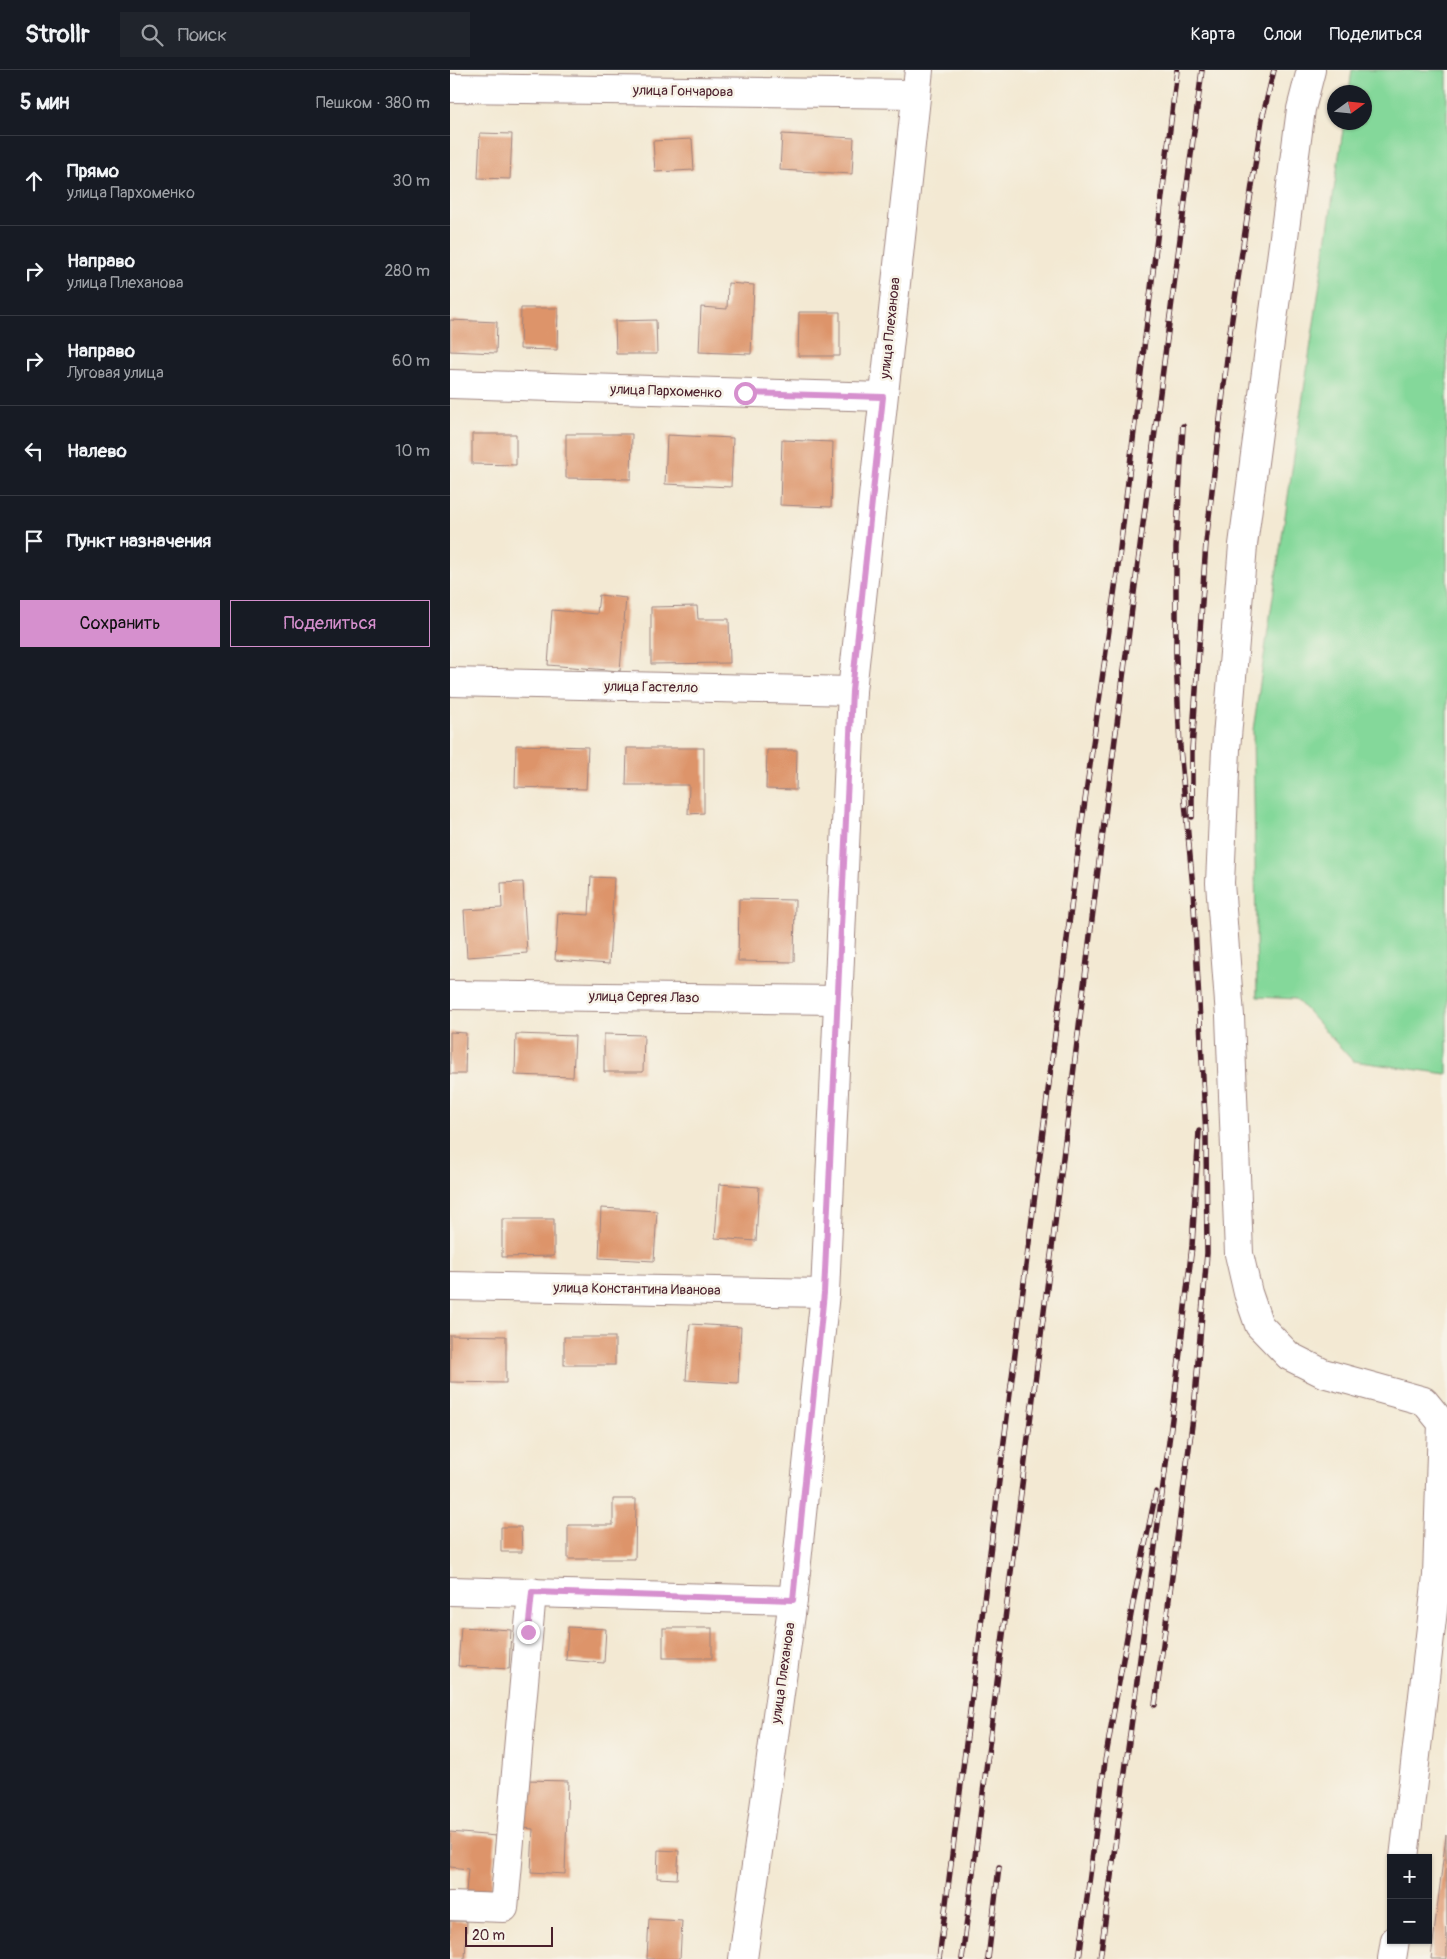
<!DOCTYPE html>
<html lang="ru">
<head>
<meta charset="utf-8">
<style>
	:root { --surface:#171b24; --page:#20242c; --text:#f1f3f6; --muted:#9ea1a6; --line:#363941; --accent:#d690ce }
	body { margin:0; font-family:Pangolin,sans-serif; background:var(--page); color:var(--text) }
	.controls { position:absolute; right:15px; bottom:15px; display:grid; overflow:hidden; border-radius:0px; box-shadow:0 1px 4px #0004 }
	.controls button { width:45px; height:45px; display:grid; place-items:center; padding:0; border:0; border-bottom:1px solid var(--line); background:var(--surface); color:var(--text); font:25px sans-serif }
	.compass { position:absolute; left:877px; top:15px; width:45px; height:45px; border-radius:50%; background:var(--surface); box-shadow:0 1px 4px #0004; rotate:75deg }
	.scale { position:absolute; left:15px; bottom:12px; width:88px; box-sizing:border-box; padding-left:5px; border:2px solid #4a1f2b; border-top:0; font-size:14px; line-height:18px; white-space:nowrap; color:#4a1f2b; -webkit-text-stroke:4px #f7f3e8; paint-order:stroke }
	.stop { position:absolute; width:15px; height:15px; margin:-11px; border:4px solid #d690ce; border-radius:50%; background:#fff }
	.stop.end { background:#d690ce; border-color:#fff; box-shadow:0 1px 5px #0008 }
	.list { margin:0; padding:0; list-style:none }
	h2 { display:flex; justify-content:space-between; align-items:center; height:65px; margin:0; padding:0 20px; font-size:21px }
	h2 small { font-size:16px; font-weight:400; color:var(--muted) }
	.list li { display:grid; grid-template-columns:32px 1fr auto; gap:15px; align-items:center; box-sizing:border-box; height:90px; padding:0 20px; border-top:1px solid var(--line) }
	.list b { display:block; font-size:19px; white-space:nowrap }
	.list p { margin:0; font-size:16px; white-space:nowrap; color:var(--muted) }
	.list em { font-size:16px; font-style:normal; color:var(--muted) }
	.actions { display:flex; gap:10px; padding:15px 20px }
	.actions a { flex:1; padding:11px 0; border:1px solid var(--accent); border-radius:0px; text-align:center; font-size:18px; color:var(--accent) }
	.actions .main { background:var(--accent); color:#111 }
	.icon { flex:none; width:28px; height:28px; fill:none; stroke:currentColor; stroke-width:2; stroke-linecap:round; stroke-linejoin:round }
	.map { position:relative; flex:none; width:997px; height:1889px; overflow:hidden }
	header { display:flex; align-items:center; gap:30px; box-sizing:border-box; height:70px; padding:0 25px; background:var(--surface); border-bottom:1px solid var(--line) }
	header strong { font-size:24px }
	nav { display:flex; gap:28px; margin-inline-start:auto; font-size:18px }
	.search { width:350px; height:45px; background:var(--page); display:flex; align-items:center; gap:12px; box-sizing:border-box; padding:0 18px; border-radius:0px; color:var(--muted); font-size:19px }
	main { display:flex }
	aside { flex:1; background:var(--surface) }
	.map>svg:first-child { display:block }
	.green { fill:#84d89a; stroke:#677c62 }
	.building { fill:#dd946b }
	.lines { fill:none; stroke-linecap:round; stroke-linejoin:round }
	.minor-casing { stroke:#9e847f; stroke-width:30 }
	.minor { stroke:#fff; stroke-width:28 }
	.rail-casing { stroke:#4a1f2b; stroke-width:5.5 }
	.rail { stroke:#f7f3e8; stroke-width:4; stroke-dasharray:11; stroke-linecap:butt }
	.route { stroke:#d690ce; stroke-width:6 }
	.labels { text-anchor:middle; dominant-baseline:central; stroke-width:5; stroke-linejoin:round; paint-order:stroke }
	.street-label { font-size:14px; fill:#4a1f2b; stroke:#f7f3e8 }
</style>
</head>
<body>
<header>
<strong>Strollr</strong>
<div class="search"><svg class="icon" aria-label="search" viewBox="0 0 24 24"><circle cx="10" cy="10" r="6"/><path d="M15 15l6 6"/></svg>Поиск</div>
<nav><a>Карта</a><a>Слои</a><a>Поделиться</a></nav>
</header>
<main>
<aside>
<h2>5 мин<small>Пешком · 380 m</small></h2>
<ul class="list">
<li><svg class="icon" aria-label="ahead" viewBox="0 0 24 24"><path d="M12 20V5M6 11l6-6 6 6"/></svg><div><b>Прямо</b><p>улица Пархоменко</p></div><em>30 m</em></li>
<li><svg class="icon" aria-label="right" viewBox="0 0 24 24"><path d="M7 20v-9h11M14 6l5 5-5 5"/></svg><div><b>Направо</b><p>улица Плеханова</p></div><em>280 m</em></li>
<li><svg class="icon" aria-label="right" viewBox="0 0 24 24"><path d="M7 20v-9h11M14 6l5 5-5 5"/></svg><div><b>Направо</b><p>Луговая улица</p></div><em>60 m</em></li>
<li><svg class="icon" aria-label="left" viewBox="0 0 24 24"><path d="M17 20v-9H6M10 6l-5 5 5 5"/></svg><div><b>Налево</b></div><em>10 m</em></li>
<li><svg class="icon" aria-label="arrive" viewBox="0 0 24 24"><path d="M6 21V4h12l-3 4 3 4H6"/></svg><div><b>Пункт назначения</b></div></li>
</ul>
<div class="actions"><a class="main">Сохранить</a><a>Поделиться</a></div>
</aside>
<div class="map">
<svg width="997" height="1889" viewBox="0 0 997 1889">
	<rect width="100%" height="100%" fill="#f7f3e8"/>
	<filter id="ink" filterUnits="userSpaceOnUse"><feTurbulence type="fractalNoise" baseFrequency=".02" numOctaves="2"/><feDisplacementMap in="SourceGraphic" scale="10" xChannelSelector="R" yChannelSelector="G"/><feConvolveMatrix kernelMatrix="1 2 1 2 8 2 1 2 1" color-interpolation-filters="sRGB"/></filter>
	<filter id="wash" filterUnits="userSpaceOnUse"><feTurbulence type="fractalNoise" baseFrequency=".0096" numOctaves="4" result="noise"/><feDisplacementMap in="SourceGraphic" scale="20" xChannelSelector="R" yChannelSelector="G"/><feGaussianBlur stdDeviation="1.12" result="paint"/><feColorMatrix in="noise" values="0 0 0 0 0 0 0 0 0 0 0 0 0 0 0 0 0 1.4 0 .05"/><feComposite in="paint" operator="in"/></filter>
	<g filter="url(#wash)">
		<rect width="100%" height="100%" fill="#f3e9d3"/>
		<polygon class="green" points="902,0 997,0 997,1004 903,991 846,929 807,927 803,660 894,53 914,52 914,22 899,22"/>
		<g id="blocks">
			<g class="building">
				<polygon points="30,63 62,64 60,109 28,108"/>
				<polygon points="332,64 404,68 402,104 330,100"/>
				<polygon points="242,69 244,100 205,102 203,71"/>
				<polygon points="278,213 304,215 301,284 249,282 251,237 277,239"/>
				<polygon points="71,238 108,238 107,280 70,279"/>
				<polygon points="349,242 390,242 390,286 348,286"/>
				<polygon points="0,250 47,252 46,283 0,281"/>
				<polygon points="206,250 207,284 166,284 165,251"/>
				<polygon points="22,364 66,364 66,395 22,394"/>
				<polygon points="116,364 182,364 181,409 116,408"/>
				<polygon points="217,365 283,368 281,417 215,414"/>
				<polygon points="332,370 383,372 381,437 330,435"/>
				<polygon points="149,525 176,528 170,601 98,595 102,540 147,544"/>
				<polygon points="247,536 248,549 279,549 280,593 201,594 201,537"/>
				<polygon points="66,675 138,677 136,719 65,717"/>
				<polygon points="177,678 254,678 254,743 238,744 239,715 176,715"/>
				<polygon points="317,680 347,680 346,720 316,719"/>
				<polygon points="141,807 164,808 159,894 105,890 108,843 139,845"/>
				<polygon points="73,812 77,883 17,887 14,840 52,838 51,813"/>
				<polygon points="289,829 345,830 344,892 288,891"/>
				<polygon points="0,962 16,963 15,1004 0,1004"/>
				<polygon points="66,964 125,966 123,1007 65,1005"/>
				<polygon points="154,964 194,965 193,1002 154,1002"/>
				<polygon points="269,1114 309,1117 306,1171 265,1168"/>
				<polygon points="151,1138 207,1141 204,1191 149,1188"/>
				<polygon points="52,1149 104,1149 104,1186 52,1187"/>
				<polygon points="240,1254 291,1257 288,1313 236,1310"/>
				<polygon points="0,1265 56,1266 56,1313 0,1312"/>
				<rect x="114" y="1267" width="51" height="28"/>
				<polygon points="163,1429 186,1429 185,1489 118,1489 118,1455 163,1455"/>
				<polygon points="51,1457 71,1457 72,1482 51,1482"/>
				<polygon points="11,1557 61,1560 59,1599 8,1596"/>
				<polygon points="118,1557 156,1559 154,1593 116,1590"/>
				<rect x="213" y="1558" width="49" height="30"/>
				<polygon points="76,1710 118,1711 115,1804 81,1802 83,1759 74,1758"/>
				<polygon points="0,1762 46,1766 41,1824 16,1822 18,1799 0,1797"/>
				<polygon points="996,1765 997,1889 981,1889"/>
				<polygon points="208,1780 229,1781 227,1809 207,1808"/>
				<polygon points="199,1849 232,1851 230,1889 197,1889"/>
				<polygon points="0,1851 17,1851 15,1889 0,1889"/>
			</g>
		</g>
	</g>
	<g filter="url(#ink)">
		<use href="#blocks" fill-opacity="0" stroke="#9e847f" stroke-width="1"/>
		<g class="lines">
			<defs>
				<g id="minor">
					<polyline points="861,0 851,39 793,475 776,679 770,813 780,946 789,1184 798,1223 809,1255 839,1286 873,1303 974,1331 992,1353 987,1506 954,1788"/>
					<polyline points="0,18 466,24"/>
					<polyline points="0,314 433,327"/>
					<polyline points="0,612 402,621"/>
					<polyline points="0,925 389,930"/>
					<polyline points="0,1216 375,1223"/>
					<polyline points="0,1521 343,1530"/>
					<polyline points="0,1836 54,1838 82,1522"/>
					<polyline points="293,1889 343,1530 375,1223 402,621 469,0"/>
					<polyline points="942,1889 945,1870"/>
				</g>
			</defs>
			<use href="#minor" class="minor-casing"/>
			<use href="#minor" class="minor"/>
			<defs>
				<g id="rail">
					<polyline points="742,747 742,679 756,473 780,262 812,49 824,0"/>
					<polyline points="705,1635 744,1340 757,1183 756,1066 743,818 730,678 726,588 726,478 733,356"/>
					<polyline points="489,1889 630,766 668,496 727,0"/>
					<polyline points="512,1889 603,1170 648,800 752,0"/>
					<polyline points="538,1889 549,1797"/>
					<polyline points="629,1889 655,1691 683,1533 706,1422"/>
					<polyline points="650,1889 724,1334 742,1176 749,1061"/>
				</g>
			</defs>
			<use href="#rail" class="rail-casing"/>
			<use href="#rail" class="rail"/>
		</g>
	</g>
	<g class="lines" filter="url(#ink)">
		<polyline class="route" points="78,1562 82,1522 343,1530 374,1223 402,621 433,327 295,323"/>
	</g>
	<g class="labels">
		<g class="street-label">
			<text transform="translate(233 21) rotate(1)">улица Гончарова</text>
			<text transform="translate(440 258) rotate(-84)">улица Плеханова</text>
			<text transform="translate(216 321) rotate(2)">улица Пархоменко</text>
			<text transform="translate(201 617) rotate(1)">улица Гастелло</text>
			<text transform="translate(194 927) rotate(1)">улица Сергея Лазо</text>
			<text transform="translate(187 1219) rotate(1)">улица Константина Иванова</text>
			<text transform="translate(333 1603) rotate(-82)">улица Плеханова</text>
		</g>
	</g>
</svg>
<div class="controls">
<button>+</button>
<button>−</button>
</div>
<svg class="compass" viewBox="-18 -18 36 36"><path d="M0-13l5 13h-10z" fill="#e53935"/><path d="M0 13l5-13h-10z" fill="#9ea1a6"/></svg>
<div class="scale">20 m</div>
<div class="stop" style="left:295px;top:323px"></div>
<div class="stop end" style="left:78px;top:1562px"></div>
</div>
</main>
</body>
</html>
